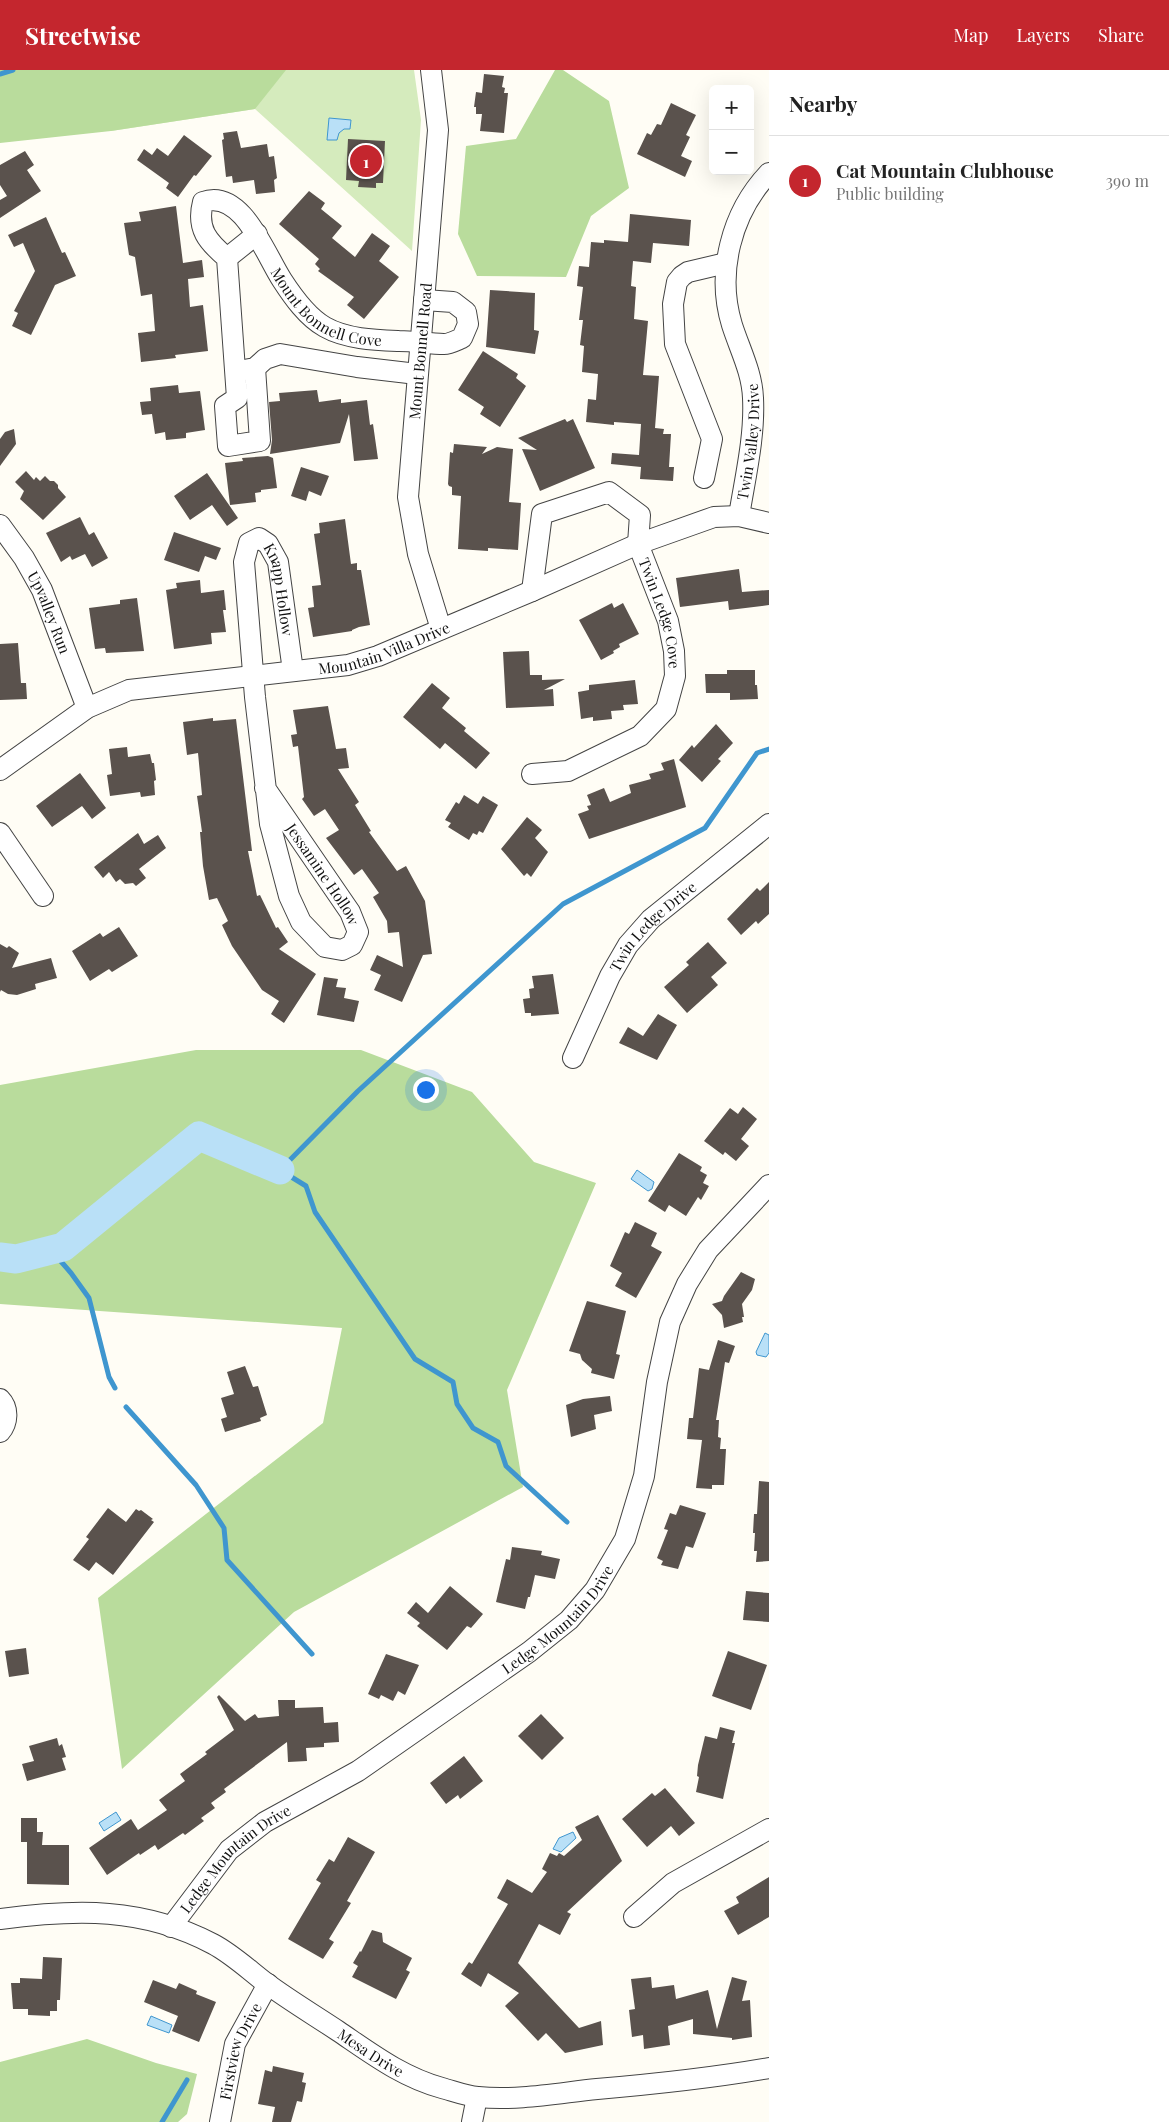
<!DOCTYPE html>
<html lang="en">
<head>
<meta charset="utf-8">
<style>
	:root { --surface:#fff; --page:#f2f2f2; --text:#222; --muted:#767676; --line:#e0e0e0; --accent:#c4262e }
	body { margin:0; font-family:"Playfair Display",serif; background:var(--page); color:var(--text) }
	.controls { position:absolute; right:15px; top:15px; display:grid; overflow:hidden; border-radius:8px; box-shadow:0 5px 20px #0002 }
	.controls button { width:45px; height:45px; display:grid; place-items:center; padding:0; border:0; border-bottom:1px solid var(--line); background:var(--surface); color:var(--text); font:25px sans-serif }
	.you { position:absolute; left:425px; top:1019px; width:18px; height:18px; margin:-12px; border:4px solid #fff; border-radius:50%; background:#1a73e8; box-shadow:0 0 0 8px #1a73e833 }
	.badge { display:grid; place-items:center; width:32px; height:32px; border-radius:50%; background:var(--accent); color:#fff; font-size:16px; font-weight:700 }
	.pin { position:absolute; translate:-50% -50%; border:2px solid #fff; box-shadow:0 1px 5px #0006 }
	.list { margin:0; padding:0; list-style:none }
	h2 { display:flex; justify-content:space-between; align-items:center; height:65px; margin:0; padding:0 20px; font-size:21px }
	h2 small { font-size:16px; font-weight:400; color:var(--muted) }
	.list li { display:grid; grid-template-columns:32px 1fr auto; gap:15px; align-items:center; box-sizing:border-box; height:90px; padding:0 20px; border-top:1px solid var(--line) }
	.list b { display:block; font-size:19px; white-space:nowrap }
	.list p { margin:0; font-size:16px; white-space:nowrap; color:var(--muted) }
	.list em { font-size:16px; font-style:normal; color:var(--muted) }
	.map { position:relative; flex:none; width:769px; height:2052px; overflow:hidden }
	header { display:flex; align-items:center; gap:30px; box-sizing:border-box; height:70px; padding:0 25px; background:var(--accent); color:#fff }
	header strong { font-size:24px }
	nav { display:flex; gap:28px; margin-inline-start:auto; font-size:18px }
	main { display:flex }
	aside { flex:1; background:var(--surface) }
	.map>svg:first-child { display:block }
	.green { fill:#d5ebbd }
	.forest { fill:#b9dc9c }
	.water { fill:#b9e0f7; stroke:#3f96cf }
	.lines { fill:none; stroke-linecap:round; stroke-linejoin:round }
	.stream { stroke:#3f96cf; stroke-width:5 }
	.river { stroke:#b9e0f7; stroke-width:29 }
	.building { fill:#5a524d }
	.minor-casing { stroke:#444; stroke-width:22 }
	.minor { stroke:#fff; stroke-width:20 }
	.labels { text-anchor:middle; dominant-baseline:central; stroke-width:5; stroke-linejoin:round; paint-order:stroke }
	.street-label { font-size:15px; fill:#111; stroke:#fff }
</style>
</head>
<body>
<header>
<strong>Streetwise</strong>
<nav><a>Map</a><a>Layers</a><a>Share</a></nav>
</header>
<main>
<div class="map">
<svg width="769" height="2052" viewBox="0 0 769 2052">
	<rect width="100%" height="100%" fill="#fffdf5"/>
	<polygon class="green" points="48,0 414,0 421,50 412,181 255,39 111,61"/>
	<g class="forest">
		<polygon points="0,0 286,0 255,39 111,61 0,73"/>
		<polygon points="555,0 563,0 609,31 629,118 591,146 566,207 477,206 458,164 466,76 516,69"/>
		<polygon points="196,980 361,980 472,1022 534,1092 596,1113 507,1320 523,1417 294,1542 122,1699 98,1528 323,1353 342,1258 0,1234 0,1015"/>
		<polygon points="87,1969 156,1993 197,2004 187,2044 178,2052 0,2052 0,1992"/>
	</g>
	<g class="water">
		<polygon points="329,48 351,50 350,59 344,59 339,63 337,70 327,70"/>
		<polygon points="637,1100 654,1112 652,1119 648,1121 631,1109"/>
		<polygon points="765,1263 769,1265 769,1283 766,1287 757,1285 756,1282"/>
		<polygon points="116,1742 121,1750 104,1761 99,1753"/>
		<polygon points="573,1762 576,1768 561,1782 553,1779 559,1768"/>
		<polygon points="151,1946 172,1955 169,1963 147,1955"/>
	</g>
	<g class="lines">
		<g class="stream">
			<polyline points="0,4 13,0"/>
			<polyline points="51,1180 71,1203 89,1228 109,1307 115,1318"/>
			<polyline points="126,1337 196,1415 224,1458 227,1490 312,1584"/>
			<polyline points="567,1452 506,1396 498,1372 473,1358 457,1334 453,1312 415,1289 315,1142 306,1116 280,1100 358,1021 563,834 705,758 757,683 769,679"/>
			<polyline points="162,2052 187,2010"/>
		</g>
		<polyline class="river" points="0,1187 16,1189 63,1177 199,1066 280,1100"/>
	</g>
	<g class="building">
		<polygon points="484,4 504,6 502,17 505,18 504,23 508,23 504,63 480,61 482,44 476,44 476,37 474,37 476,22 482,23"/>
		<polygon points="671,33 696,45 686,65 690,67 681,86 692,91 685,107 637,84 647,63 651,65 657,54 661,55"/>
		<polygon points="237,61 241,78 267,74 269,87 274,86 277,108 274,110 275,122 256,124 254,110 233,113 232,106 226,107 222,70 224,69 223,63"/>
		<polygon points="184,65 212,86 196,106 194,105 178,127 166,118 169,113 137,90 144,79 152,85 157,78 168,86"/>
		<polygon points="348,69 385,71 383,113 376,113 376,118 358,117 359,111 346,110"/>
		<polygon points="25,81 34,95 27,100 41,121 0,148 0,130 7,126 0,115 0,95"/>
		<polygon points="309,121 325,133 321,139 342,156 332,168 355,187 372,163 390,176 379,191 399,207 364,249 347,235 354,227 318,201 320,199 315,194 319,189 279,154"/>
		<polygon points="176,136 183,193 202,190 204,207 188,209 190,237 203,235 208,281 175,285 176,288 141,292 138,263 155,261 152,224 141,226 135,187 129,185 124,153 141,151 139,142"/>
		<polygon points="630,144 691,150 689,176 653,173 651,193 633,191 631,216 636,217 634,249 648,251 643,305 659,306 655,358 664,359 663,364 671,364 669,397 674,397 673,411 640,409 641,397 611,394 612,383 639,385 641,354 614,352 614,355 586,352 588,329 596,330 598,304 582,302 584,276 580,275 583,250 579,250 583,217 577,216 579,196 589,197 591,172 604,173 604,170 628,172"/>
		<polygon points="46,147 62,183 65,182 76,206 55,215 31,265 12,256 18,243 14,241 35,201 23,173 14,177 8,165"/>
		<polygon points="490,220 535,223 534,260 539,261 535,284 486,277"/>
		<polygon points="483,281 518,304 516,308 526,316 500,357 480,344 484,337 458,320"/>
		<polygon points="178,315 179,323 200,321 205,360 186,363 186,368 166,370 165,362 155,364 152,344 142,345 140,332 151,331 150,318"/>
		<polygon points="317,320 319,332 341,329 341,333 367,330 370,355 373,354 378,389 354,391 349,344 340,373 270,384 272,370 269,332 280,331 279,323"/>
		<polygon points="565,349 567,352 573,349 595,398 540,421 522,379 537,380 518,368"/>
		<polygon points="14,359 16,374 0,396 0,369 5,362"/>
		<polygon points="454,374 487,377 482,384 497,377 513,379 509,432 521,433 518,480 488,478 488,481 458,479 461,426 452,425 452,417 449,416 448,414 450,382 453,383"/>
		<polygon points="268,386 273,388 277,418 261,420 261,422 255,423 256,432 230,435 225,393 243,391 242,388"/>
		<polygon points="301,397 329,406 321,426 309,421 306,431 291,426"/>
		<polygon points="26,401 34,410 36,407 40,411 45,406 50,411 54,411 58,415 58,418 66,427 43,450 20,429 24,421 15,412"/>
		<polygon points="207,403 238,448 227,456 212,435 190,450 174,426"/>
		<polygon points="80,447 89,465 94,462 108,488 92,497 85,484 72,490 70,486 61,492 46,463"/>
		<polygon points="345,449 351,494 357,493 357,500 361,500 370,555 359,557 352,560 352,561 313,567 308,538 314,537 312,516 321,515 314,464 320,463 319,453"/>
		<polygon points="174,462 221,478 216,490 205,486 199,502 164,490"/>
		<polygon points="739,499 742,522 769,520 769,535 729,540 728,531 680,537 676,508"/>
		<polygon points="200,510 201,523 224,520 226,540 223,540 226,562 211,563 212,574 174,579 166,520 177,518 176,513"/>
		<polygon points="137,528 144,581 106,583 105,578 95,579 89,538 120,534 120,530"/>
		<polygon points="612,533 614,538 623,533 639,564 619,574 620,577 613,581 614,583 601,590 579,550"/>
		<polygon points="18,573 21,613 26,613 27,629 0,630 0,574"/>
		<polygon points="529,581 530,605 542,605 542,610 565,609 544,620 553,619 554,636 506,638 503,582"/>
		<polygon points="727,600 755,600 755,615 757,615 758,629 730,630 730,623 706,623 705,604 727,604"/>
		<polygon points="635,610 638,634 623,635 624,640 611,641 612,649 593,651 593,647 581,649 578,622 589,620 589,615"/>
		<polygon points="432,613 450,628 442,638 466,658 464,661 490,683 476,699 445,673 440,679 403,647"/>
		<polygon points="328,636 336,679 346,678 349,698 338,699 359,732 355,735 371,761 369,762 397,801 406,796 425,831 432,884 423,885 402,932 374,920 381,905 370,900 377,885 403,897 399,862 388,863 387,851 373,827 379,823 362,799 354,805 326,768 339,760 325,739 314,746 302,729 304,727 298,676 293,677 291,665 297,664 293,640"/>
		<polygon points="213,648 213,651 236,649 252,781 248,781 257,826 260,825 276,858 278,857 288,872 279,879 316,904 284,953 271,944 279,931 262,920 232,876 222,855 228,851 217,828 209,830 203,796 200,762 202,762 197,726 202,725 198,683 187,685 183,652"/>
		<polygon points="716,654 733,673 718,689 721,691 702,712 679,690 692,675 694,678"/>
		<polygon points="127,677 128,687 150,684 152,693 154,693 156,710 154,711 155,725 141,727 140,722 110,726 107,705 112,704 109,679"/>
		<polygon points="674,689 686,737 589,769 578,744 589,740 587,736 591,735 587,725 604,718 610,732 631,723 629,715 651,709 649,704 664,700 661,693"/>
		<polygon points="80,703 106,738 92,749 82,736 52,757 36,736"/>
		<polygon points="464,725 478,734 483,726 498,735 483,763 479,761 477,765 473,763 469,770 448,757 451,753 445,750 456,732 459,734"/>
		<polygon points="527,747 542,760 535,768 548,782 531,807 527,803 524,806 501,779"/>
		<polygon points="138,763 144,774 158,765 166,778 139,799 146,808 136,816 133,813 125,814 120,809 116,812 109,802 103,808 94,797"/>
		<polygon points="769,812 769,844 758,854 756,851 741,865 727,849 757,818 760,821"/>
		<polygon points="119,857 138,886 112,902 109,899 90,911 72,881 100,863 103,867"/>
		<polygon points="708,872 727,893 711,907 718,915 687,943 664,917 689,895 686,892"/>
		<polygon points="0,874 7,878 9,876 19,883 12,898 51,888 57,908 35,914 36,919 17,925 8,924 1,920 0,922"/>
		<polygon points="553,904 559,944 531,946 531,943 525,943 523,929 530,928 529,919 534,918 532,906"/>
		<polygon points="324,907 338,909 336,917 346,918 344,928 359,931 354,952 317,945"/>
		<polygon points="658,944 677,955 657,990 619,973 628,957 643,966"/>
		<polygon points="743,1037 757,1049 741,1069 749,1076 736,1091 725,1082 723,1085 704,1071 730,1038 738,1044"/>
		<polygon points="679,1083 702,1097 700,1101 707,1105 703,1113 709,1116 701,1130 698,1127 686,1146 669,1135 665,1142 648,1131"/>
		<polygon points="635,1152 657,1163 651,1176 662,1182 636,1228 615,1216 622,1203 610,1196 625,1162 629,1164"/>
		<polygon points="741,1202 755,1209 752,1220 742,1234 744,1247 742,1247 743,1252 724,1258 722,1245 712,1234 722,1231 724,1226"/>
		<polygon points="587,1231 626,1241 616,1284 620,1285 614,1309 591,1303 592,1299 582,1290 580,1284 569,1281"/>
		<polygon points="718,1270 735,1276 729,1293 725,1292 716,1350 719,1350 718,1367 721,1368 720,1379 726,1379 724,1415 712,1415 712,1419 696,1418 702,1370 687,1369 689,1348 693,1348 699,1298 709,1300"/>
		<polygon points="245,1296 253,1317 258,1316 267,1345 260,1348 261,1351 225,1362 221,1349 227,1347 221,1328 234,1324 227,1302"/>
		<polygon points="610,1326 612,1341 594,1345 596,1359 571,1367 566,1335 583,1329"/>
		<polygon points="759,1411 769,1412 769,1491 756,1492 757,1481 754,1481 755,1463 753,1463 754,1444 757,1444"/>
		<polygon points="680,1435 706,1443 693,1478 686,1476 678,1499 661,1495 663,1491 657,1488 668,1460 664,1459 670,1443 676,1445"/>
		<polygon points="108,1438 126,1452 136,1439 139,1441 141,1440 153,1449 151,1450 154,1452 113,1505 96,1492 89,1501 73,1490 89,1469 86,1467"/>
		<polygon points="512,1477 542,1481 541,1485 560,1489 555,1509 535,1505 530,1527 528,1527 525,1539 496,1532 506,1489 510,1490"/>
		<polygon points="450,1516 483,1544 471,1558 467,1556 447,1580 417,1556 420,1553 407,1543 416,1532 428,1543"/>
		<polygon points="746,1521 769,1523 769,1552 743,1550"/>
		<polygon points="26,1578 29,1604 9,1607 5,1581"/>
		<polygon points="728,1581 767,1595 751,1640 712,1626"/>
		<polygon points="386,1584 419,1595 405,1625 398,1621 393,1631 381,1625 379,1629 368,1624"/>
		<polygon points="219,1625 245,1651 255,1644 258,1648 279,1646 278,1630 295,1630 295,1638 323,1637 324,1653 338,1652 339,1672 324,1673 324,1677 306,1678 307,1691 288,1692 287,1672 224,1719 226,1722 211,1733 215,1738 201,1748 204,1751 185,1765 183,1763 158,1780 155,1775 140,1785 139,1783 107,1805 89,1778 131,1749 138,1760 167,1740 159,1730 185,1711 180,1704 207,1684 205,1682 234,1660 217,1627"/>
		<polygon points="541,1644 564,1668 542,1690 518,1666"/>
		<polygon points="720,1657 735,1661 732,1673 735,1673 723,1729 696,1722 699,1707 697,1706 698,1695 705,1666 717,1669"/>
		<polygon points="57,1668 59,1676 62,1674 66,1687 62,1688 66,1700 27,1711 22,1694 34,1691 29,1676"/>
		<polygon points="464,1686 483,1711 460,1729 458,1725 446,1734 430,1713"/>
		<polygon points="665,1718 695,1753 679,1766 671,1756 647,1777 622,1749 652,1723 655,1726"/>
		<polygon points="598,1745 622,1791 567,1842 571,1844 560,1865 539,1854 518,1893 579,1958 601,1951 603,1975 565,1983 546,1963 538,1971 505,1936 519,1923 488,1903 481,1917 461,1904 469,1892 472,1894 508,1834 497,1828 507,1809 532,1823 547,1802 542,1799 550,1783 557,1786 559,1783 564,1786 582,1770 575,1757"/>
		<polygon points="21,1748 37,1748 37,1762 43,1762 42,1775 69,1775 69,1815 27,1814 27,1772 21,1772"/>
		<polygon points="348,1767 375,1782 347,1831 351,1833 329,1869 334,1872 323,1889 288,1869 321,1813 316,1810 329,1789 334,1792"/>
		<polygon points="769,1807 769,1847 738,1865 724,1841 739,1833 736,1827"/>
		<polygon points="372,1860 382,1863 383,1872 412,1888 406,1900 410,1902 396,1929 352,1907 358,1896 353,1893 360,1881 361,1882"/>
		<polygon points="43,1887 62,1888 60,1930 57,1930 57,1941 50,1941 50,1946 28,1945 28,1939 13,1939 11,1913 20,1913 20,1908 42,1909"/>
		<polygon points="651,1907 652,1918 674,1915 676,1929 708,1920 717,1959 732,1907 747,1911 742,1931 750,1930 752,1967 732,1970 732,1968 693,1964 693,1949 668,1956 670,1975 644,1979 643,1965 632,1967 629,1940 635,1939 631,1909"/>
		<polygon points="153,1910 176,1919 179,1913 197,1921 196,1924 216,1932 199,1972 172,1961 178,1946 144,1932"/>
		<polygon points="273,1996 304,2003 302,2012 306,2013 302,2032 297,2031 291,2052 272,2052 275,2037 258,2034 265,2000 272,2002"/>
	</g>
	<g class="lines">
		<defs>
			<g id="minor">
				<polyline points="431,0 438,60 408,427 418,484 441,559"/>
				<polyline points="227,188 257,164"/>
				<path id="s1" d="M255,298L260,371L228,376L225,336L237,328L227,188C208,172 196,159 203,132C242,118 265,184 282,210C293,227 307,247 325,257C346,269 375,270 399,271C414,271 430,274 444,274C450,274 457,270 462,268L468,254L466,242L453,232L424,230"/>
				<polyline points="244,300 255,298 265,289 280,284 357,297 417,304"/>
				<polyline points="704,408 712,369 675,274 673,234 677,212 682,206 688,202 726,193"/>
				<path id="s2" d="M739,446C745,408 755,367 753,328C752,302 740,280 732,255C716,203 731,143 769,103"/>
				<path id="s3" d="M0,455L24,488L42,520L87,638"/>
				<path id="s4" d="M532,521L542,444L609,422L640,445L638,474L668,551L674,581L675,606L666,639L640,666L568,701L532,704"/>
				<path id="s5" d="M0,700L87,638L129,620L348,595L378,586L532,521L638,474L714,447L739,446L769,453"/>
				<path id="s6" d="M265,718L350,842L358,862L352,875L342,880L325,877L301,852L289,826L270,754L255,627L244,492L249,473L259,468L268,474L278,492L293,601"/>
				<polyline points="0,763 43,826"/>
				<path id="s7" d="M573,988L610,906L628,875L651,849L769,754"/>
				<path d="M0,1329C9,1338 8,1353 0,1362"/>
				<polyline points="634,1847 673,1813 769,1759"/>
				<path id="s8" d="M0,1849C76,1839 143,1837 213,1874C232,1884 249,1900 266,1913C289,1930 314,1945 338,1961C372,1984 402,2007 442,2018C453,2021 466,2026 478,2027C517,2031 558,2023 597,2019C655,2014 712,2008 769,1998"/>
				<path id="s9" d="M171,1857L229,1780L265,1752L358,1701L529,1582L569,1550L595,1520L625,1469L644,1406L657,1312L670,1252L687,1214L708,1180L769,1115"/>
				<path id="s10" d="M220,2052L235,1974L268,1914"/>
				<polyline points="472,2052 477,2027"/>
			</g>
		</defs>
		<use href="#minor" class="minor-casing"/>
		<use href="#minor" class="minor"/>
	</g>
	<g class="labels">
		<g class="street-label">
			<text stroke="none"><textPath href="#s1" startOffset="541">Mount Bonnell Cove</textPath></text>
			<text transform="translate(420 281) rotate(-85)">Mount Bonnell Road</text>
			<text stroke="none"><textPath href="#s2" startOffset="75">Twin Valley Drive</textPath></text>
			<text stroke="none"><textPath href="#s6" startOffset="705">Knapp Hollow</textPath></text>
			<text stroke="none"><textPath href="#s3" startOffset="101">Upvalley Run</textPath></text>
			<text stroke="none"><textPath href="#s4" startOffset="289">Twin Ledge Cove</textPath></text>
			<text stroke="none"><textPath href="#s5" startOffset="412">Mountain Villa Drive</textPath></text>
			<text stroke="none"><textPath href="#s6" startOffset="104">Jessamine Hollow</textPath></text>
			<text stroke="none"><textPath href="#s7" startOffset="156">Twin Ledge Drive</textPath></text>
			<text stroke="none"><textPath href="#s9" startOffset="500">Ledge Mountain Drive</textPath></text>
			<text stroke="none"><textPath href="#s9" startOffset="95">Ledge Mountain Drive</textPath></text>
			<text stroke="none"><textPath href="#s10" startOffset="74">Firstview Drive</textPath></text>
			<text stroke="none"><textPath href="#s8" startOffset="410">Mesa Drive</textPath></text>
		</g>
	</g>
</svg>
<div class="controls">
<button>+</button>
<button>−</button>
</div>
<div class="you"></div>
<div class="pin badge" style="left:366px;top:91px">1</div>
</div>
<aside>
<h2>Nearby<small></small></h2>
<ul class="list">
<li><span class="badge">1</span><div><b>Cat Mountain Clubhouse</b><p>Public building</p></div><em>390 m</em></li>
</ul>
</aside>
</main>
</body>
</html>
